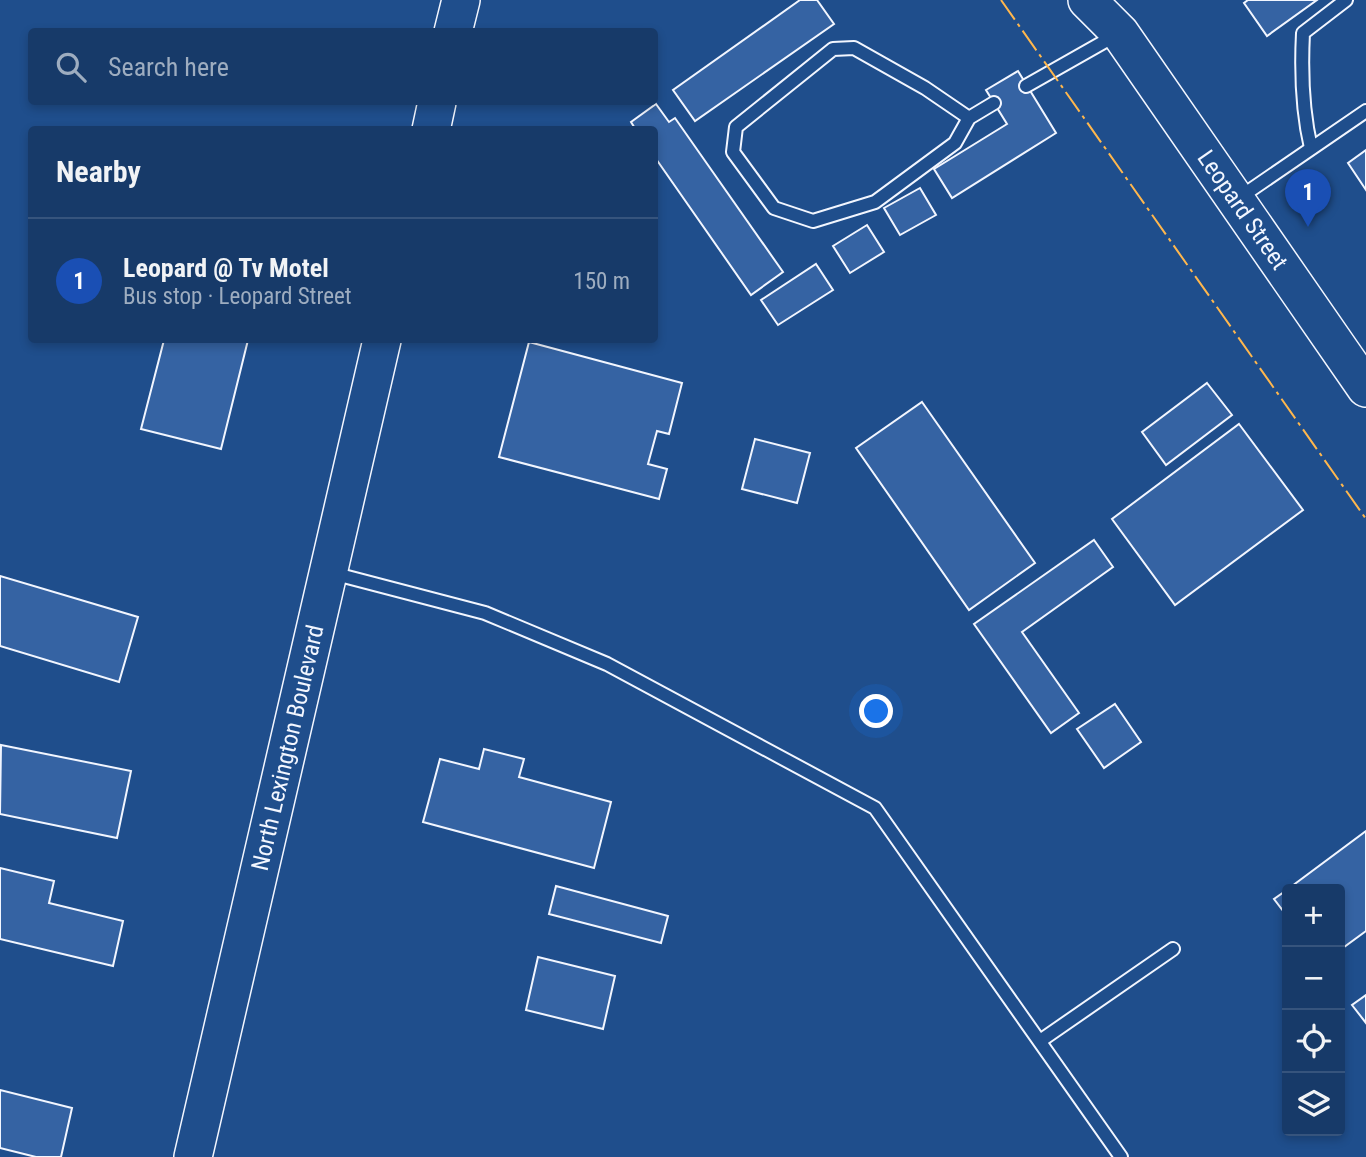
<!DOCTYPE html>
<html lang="en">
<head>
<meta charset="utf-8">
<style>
	:root { --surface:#173a69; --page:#20416f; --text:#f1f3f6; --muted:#9eadc0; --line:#36547d; --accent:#ea580c }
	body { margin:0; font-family:"Roboto Condensed",sans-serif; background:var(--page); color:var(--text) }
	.controls { position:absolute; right:21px; bottom:21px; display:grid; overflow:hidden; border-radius:7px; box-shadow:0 4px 10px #0003 }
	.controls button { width:63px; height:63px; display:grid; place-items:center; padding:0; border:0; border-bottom:2px solid var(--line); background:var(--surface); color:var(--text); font:35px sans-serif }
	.you { position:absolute; left:877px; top:712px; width:24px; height:24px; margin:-18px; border:5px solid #fff; border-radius:50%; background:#1a73e8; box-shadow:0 0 0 10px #1a73e833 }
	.badge { display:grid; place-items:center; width:46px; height:46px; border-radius:50%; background:var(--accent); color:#fff; font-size:23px; font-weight:700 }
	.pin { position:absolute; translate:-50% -58px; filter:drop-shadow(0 2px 4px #0008) }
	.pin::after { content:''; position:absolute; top:37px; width:24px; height:21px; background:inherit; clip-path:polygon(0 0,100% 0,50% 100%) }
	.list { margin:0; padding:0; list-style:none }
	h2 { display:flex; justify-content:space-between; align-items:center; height:91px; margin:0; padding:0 28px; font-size:30px }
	h2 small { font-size:23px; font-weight:400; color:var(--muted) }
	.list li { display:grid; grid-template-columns:46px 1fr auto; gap:21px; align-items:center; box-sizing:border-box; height:126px; padding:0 28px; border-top:2px solid var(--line) }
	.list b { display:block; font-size:26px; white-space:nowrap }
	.list p { margin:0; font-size:23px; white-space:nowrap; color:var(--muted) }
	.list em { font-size:23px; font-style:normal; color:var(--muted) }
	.icon { flex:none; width:38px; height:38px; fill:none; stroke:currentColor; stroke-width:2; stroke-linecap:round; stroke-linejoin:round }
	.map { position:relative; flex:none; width:1366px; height:1157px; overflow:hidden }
	.search { position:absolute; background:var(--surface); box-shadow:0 4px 10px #0003; left:28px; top:28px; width:630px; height:77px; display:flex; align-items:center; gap:18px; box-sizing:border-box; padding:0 24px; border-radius:7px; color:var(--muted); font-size:26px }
	.panel { position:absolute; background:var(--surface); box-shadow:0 4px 10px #0003; left:28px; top:126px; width:630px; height:217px; border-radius:7px }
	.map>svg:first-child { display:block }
	.building { fill:#3563a3; stroke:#f2f6ff; stroke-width:2 }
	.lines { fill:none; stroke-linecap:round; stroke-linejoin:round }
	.lane-casing { stroke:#f2f6ff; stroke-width:16 }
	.secondary-casing { stroke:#f2f6ff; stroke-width:40 }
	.lane { stroke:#1f4e8c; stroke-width:12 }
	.secondary { stroke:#1f4e8c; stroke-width:37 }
	.power { stroke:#ffb74d; stroke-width:2; stroke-dasharray:24 5 3.5 5; stroke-linecap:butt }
	.labels { text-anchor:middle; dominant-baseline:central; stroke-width:5; stroke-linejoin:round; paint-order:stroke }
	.street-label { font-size:24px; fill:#f2f6ff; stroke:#1f4e8c }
</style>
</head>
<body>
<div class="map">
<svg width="1366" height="1157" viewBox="0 0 1366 1157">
	<rect width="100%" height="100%" fill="#1f4e8c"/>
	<g class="building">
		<polygon points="800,0 817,0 834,24 695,121 673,90"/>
		<polygon points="1248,0 1317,0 1267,36 1244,3"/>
		<polygon points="1018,71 1056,133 952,198 934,169 1007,124 986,90"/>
		<polygon points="656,104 669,122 675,118 783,272 751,295 654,156 654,130 636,130 631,122"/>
		<polygon points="1366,150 1366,190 1348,163"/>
		<polygon points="920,188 936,215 900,235 884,208"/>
		<polygon points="867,225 884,252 850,273 833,246"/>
		<polygon points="816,264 833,290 778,325 761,300"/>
		<polygon points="164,340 248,340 221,449 141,429"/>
		<polygon points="529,342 682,383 669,434 657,431 648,464 667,469 659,499 499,457"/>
		<polygon points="1207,383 1232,415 1166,465 1142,432"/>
		<polygon points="922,402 1035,563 969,610 856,448"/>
		<polygon points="1239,424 1303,510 1175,605 1112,519"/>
		<polygon points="755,439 810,453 797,503 742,489"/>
		<polygon points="1094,540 1113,567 1022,632 1079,713 1051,733 974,624"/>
		<polygon points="0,576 138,617 119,682 0,646"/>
		<polygon points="1115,704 1141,742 1104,768 1077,729"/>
		<polygon points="1,745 131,771 117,838 0,814"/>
		<polygon points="484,749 524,759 519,777 611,802 594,868 423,822 440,759 479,769"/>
		<polygon points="1366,831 1366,931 1340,950 1340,889 1288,889"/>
		<polygon points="0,868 54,881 49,903 123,921 113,966 0,939"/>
		<polygon points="556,886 668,916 661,943 549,914"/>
		<polygon points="1287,890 1287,916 1274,899"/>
		<polygon points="538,957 615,976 603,1029 526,1010"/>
		<polygon points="1366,995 1366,1023 1352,1005"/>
		<polygon points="0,1090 72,1108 61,1157 36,1157 0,1148"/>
	</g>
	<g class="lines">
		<defs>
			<g id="lane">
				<polyline points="1026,86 1116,35"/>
				<polyline points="969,118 925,88 854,48 833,49 736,127 733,152 774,208 813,221 875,202 955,143 969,118 994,103"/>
				<path d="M1311,148C1302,110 1301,72 1303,33L1346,0"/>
				<polyline points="1239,198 1366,111"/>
				<polyline points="332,573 485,613 607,664 875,808 1121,1157"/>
				<polyline points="1040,1041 1173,949"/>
			</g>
			<g id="secondary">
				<path id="s1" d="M1087,0L1120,33L1366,388"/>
				<polyline points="453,32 461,0"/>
				<polyline points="431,130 437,102"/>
				<path id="s2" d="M193,1157L382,340"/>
			</g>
		</defs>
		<use href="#lane" class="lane-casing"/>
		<use href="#secondary" class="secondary-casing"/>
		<use href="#lane" class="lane"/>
		<use href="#secondary" class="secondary"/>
		<polyline class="power" points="1001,0 1366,519"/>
	</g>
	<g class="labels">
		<g class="street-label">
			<text stroke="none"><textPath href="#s1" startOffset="262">Leopard Street</textPath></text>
			<text stroke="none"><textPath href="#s2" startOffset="420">North Lexington Boulevard</textPath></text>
		</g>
	</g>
</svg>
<div class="controls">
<button>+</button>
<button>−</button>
<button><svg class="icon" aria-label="locate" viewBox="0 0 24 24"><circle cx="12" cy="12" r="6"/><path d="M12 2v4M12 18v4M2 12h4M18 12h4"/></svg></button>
<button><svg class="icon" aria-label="layers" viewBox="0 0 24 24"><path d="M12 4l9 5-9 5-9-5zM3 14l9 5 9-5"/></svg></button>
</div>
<div class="you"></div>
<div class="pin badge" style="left:1308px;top:227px;background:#1a4fb4">1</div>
<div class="search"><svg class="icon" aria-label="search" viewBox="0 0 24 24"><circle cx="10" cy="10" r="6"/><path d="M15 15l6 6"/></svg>Search here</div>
<section class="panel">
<h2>Nearby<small></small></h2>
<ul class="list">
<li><span class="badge" style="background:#1a4fb4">1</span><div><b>Leopard @ Tv Motel</b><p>Bus stop · Leopard Street</p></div><em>150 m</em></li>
</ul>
</section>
</div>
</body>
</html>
